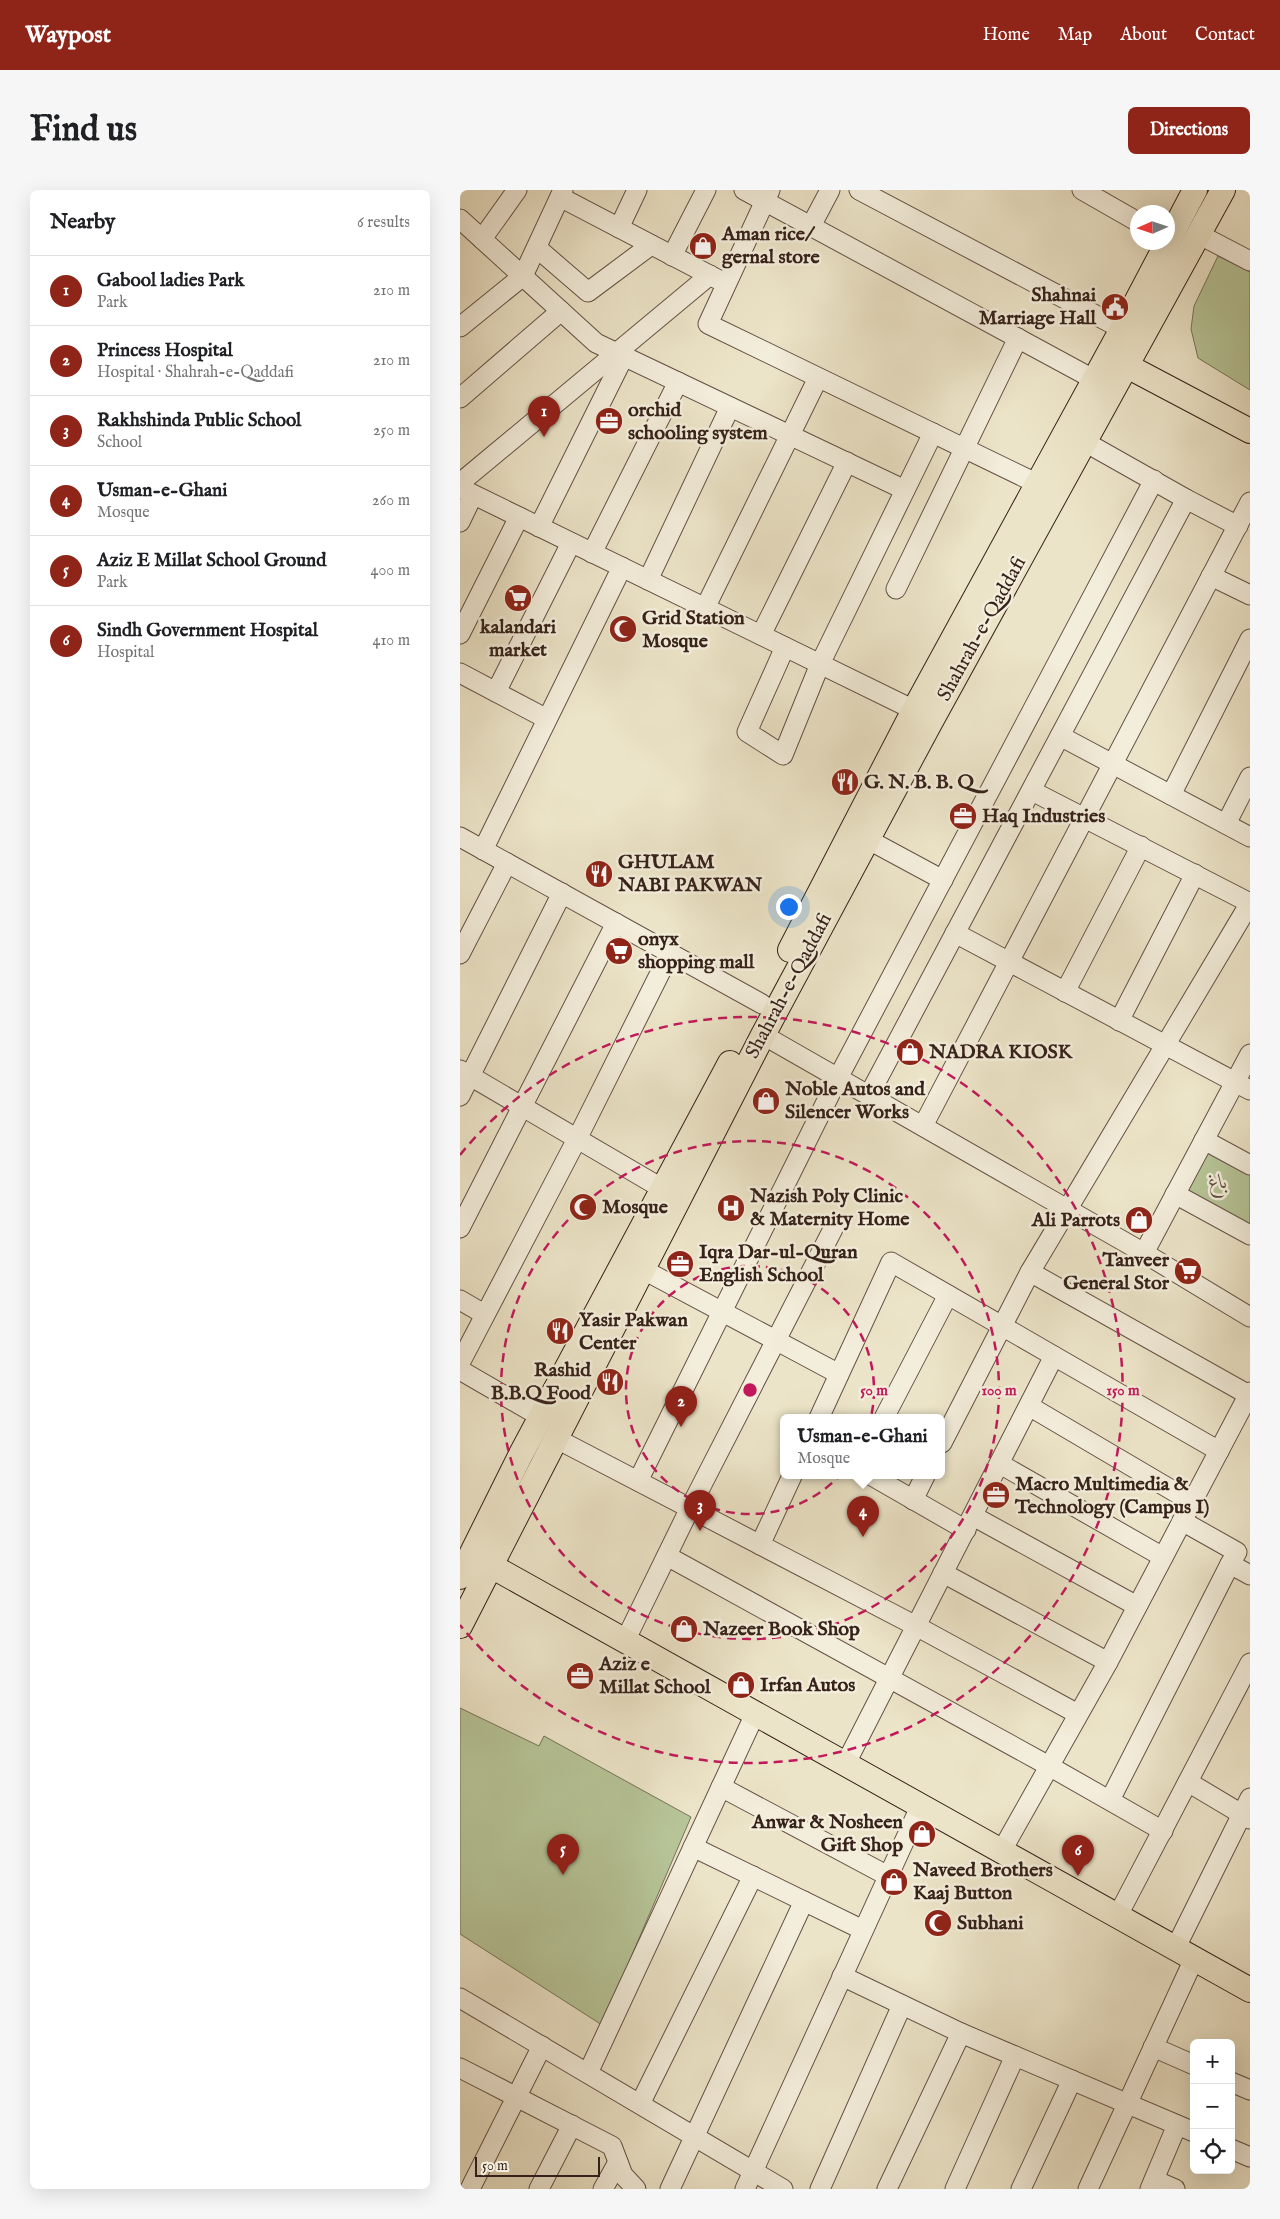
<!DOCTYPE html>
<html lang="en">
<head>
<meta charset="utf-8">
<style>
	:root { --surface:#fff; --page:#f6f6f6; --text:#202124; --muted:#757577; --line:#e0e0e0; --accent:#8f2418 }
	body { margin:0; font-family:"IM FELL English",Amiri,serif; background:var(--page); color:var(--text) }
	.controls { position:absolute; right:15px; bottom:15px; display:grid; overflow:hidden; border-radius:8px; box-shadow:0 5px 20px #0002 }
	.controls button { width:45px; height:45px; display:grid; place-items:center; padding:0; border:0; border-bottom:1px solid var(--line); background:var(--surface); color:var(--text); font:25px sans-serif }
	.compass { position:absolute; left:670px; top:15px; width:45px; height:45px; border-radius:50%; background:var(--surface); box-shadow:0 5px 20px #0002; rotate:267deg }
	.scale { position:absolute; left:15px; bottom:12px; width:125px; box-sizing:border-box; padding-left:5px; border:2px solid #36221a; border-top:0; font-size:14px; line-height:18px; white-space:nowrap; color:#36221a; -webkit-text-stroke:4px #f3eddb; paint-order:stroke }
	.you { position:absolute; left:328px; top:716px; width:18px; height:18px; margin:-12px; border:4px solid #fff; border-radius:50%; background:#1a73e8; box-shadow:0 0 0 8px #1a73e833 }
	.badge { display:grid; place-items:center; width:32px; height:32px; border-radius:50%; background:var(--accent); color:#fff; font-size:16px; font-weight:700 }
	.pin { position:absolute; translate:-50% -41px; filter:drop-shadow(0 1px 2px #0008) }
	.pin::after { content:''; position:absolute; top:26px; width:18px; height:15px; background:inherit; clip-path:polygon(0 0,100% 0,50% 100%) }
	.popup { position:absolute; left:320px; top:1224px; width:165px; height:65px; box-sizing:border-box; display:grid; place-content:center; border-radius:8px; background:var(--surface); filter:drop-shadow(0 1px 4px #0005); font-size:16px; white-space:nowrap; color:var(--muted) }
	.popup b { font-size:19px; color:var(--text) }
	.popup::after { content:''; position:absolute; left:50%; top:100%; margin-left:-10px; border:10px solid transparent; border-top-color:var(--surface) }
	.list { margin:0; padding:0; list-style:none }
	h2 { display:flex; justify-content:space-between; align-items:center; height:65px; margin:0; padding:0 20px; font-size:21px }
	h2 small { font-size:16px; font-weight:400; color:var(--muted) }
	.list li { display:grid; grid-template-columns:32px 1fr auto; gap:15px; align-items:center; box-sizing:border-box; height:70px; padding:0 20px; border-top:1px solid var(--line) }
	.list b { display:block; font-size:19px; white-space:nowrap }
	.list p { margin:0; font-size:16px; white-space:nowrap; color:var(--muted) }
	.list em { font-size:16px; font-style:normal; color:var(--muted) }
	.icon { flex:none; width:28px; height:28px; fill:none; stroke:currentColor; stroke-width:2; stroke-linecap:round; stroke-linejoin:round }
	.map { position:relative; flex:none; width:790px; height:1999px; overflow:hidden; border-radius:8px }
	header { display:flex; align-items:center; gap:30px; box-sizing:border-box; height:70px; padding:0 25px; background:var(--accent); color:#fff }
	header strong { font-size:24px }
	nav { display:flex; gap:28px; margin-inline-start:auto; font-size:18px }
	.intro { display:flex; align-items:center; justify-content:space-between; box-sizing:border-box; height:120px; padding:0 30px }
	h1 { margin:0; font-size:35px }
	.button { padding:12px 22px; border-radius:8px; background:var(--accent); color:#fff; font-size:18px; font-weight:700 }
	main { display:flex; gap:30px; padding:0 30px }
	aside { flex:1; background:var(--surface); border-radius:8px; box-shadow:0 5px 20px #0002 }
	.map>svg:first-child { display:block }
	.green { fill:#b6c497; stroke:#767358 }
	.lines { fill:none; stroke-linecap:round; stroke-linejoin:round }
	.minor-casing { stroke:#645246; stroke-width:21 }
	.major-casing { stroke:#36221a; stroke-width:26 }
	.minor { stroke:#f3eddb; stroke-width:19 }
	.major { stroke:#ece4c8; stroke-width:24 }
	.ring { fill:none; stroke:#c2185b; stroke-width:2.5; stroke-dasharray:9 6 }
	.labels { text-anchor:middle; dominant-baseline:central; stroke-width:5; stroke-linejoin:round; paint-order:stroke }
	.poi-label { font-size:20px; font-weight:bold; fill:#36221a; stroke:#f3eddb; text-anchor:start }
	.street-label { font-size:20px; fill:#36221a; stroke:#f3eddb }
	.park-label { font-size:20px; font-style:italic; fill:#564a39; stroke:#f3eddb }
	.centre { fill:#c2185b; stroke:#f3eddb; stroke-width:2.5 }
	.ring-label { font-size:15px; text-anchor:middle; font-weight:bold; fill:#c2185b; stroke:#f3eddb; stroke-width:5; stroke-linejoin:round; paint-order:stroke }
</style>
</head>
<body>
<header>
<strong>Waypost</strong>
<nav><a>Home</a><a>Map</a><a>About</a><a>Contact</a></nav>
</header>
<div class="intro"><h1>Find us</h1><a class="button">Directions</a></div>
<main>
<aside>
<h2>Nearby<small>6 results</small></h2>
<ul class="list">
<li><span class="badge">1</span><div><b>Gabool ladies Park</b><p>Park</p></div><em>210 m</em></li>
<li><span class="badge">2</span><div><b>Princess Hospital</b><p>Hospital · Shahrah-e-Qaddafi</p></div><em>210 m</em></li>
<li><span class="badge">3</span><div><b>Rakhshinda Public School</b><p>School</p></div><em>250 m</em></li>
<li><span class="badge">4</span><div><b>Usman-e-Ghani</b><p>Mosque</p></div><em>260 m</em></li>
<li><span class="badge">5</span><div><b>Aziz E Millat School Ground</b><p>Park</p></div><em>400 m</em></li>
<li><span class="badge">6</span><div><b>Sindh Government Hospital</b><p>Hospital</p></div><em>410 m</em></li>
</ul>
</aside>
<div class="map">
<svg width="790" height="1999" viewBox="0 0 790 1999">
	<rect width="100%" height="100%" fill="#ece4c8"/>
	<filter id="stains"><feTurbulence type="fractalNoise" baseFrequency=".004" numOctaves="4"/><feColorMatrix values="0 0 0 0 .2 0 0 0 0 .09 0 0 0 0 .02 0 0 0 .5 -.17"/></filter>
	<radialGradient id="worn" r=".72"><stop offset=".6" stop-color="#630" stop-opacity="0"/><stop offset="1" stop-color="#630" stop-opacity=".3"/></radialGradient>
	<g class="green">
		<polygon points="758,66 790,82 790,200 738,168 731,139 734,116"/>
		<polygon points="744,950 790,975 790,1045 715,1004"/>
		<polygon points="0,1518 79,1556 84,1546 231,1627 142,1835 0,1744"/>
	</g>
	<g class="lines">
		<defs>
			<g id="minor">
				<polyline points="284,0 635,190"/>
				<polyline points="310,0 248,134 578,294"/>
				<polyline points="399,0 662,139"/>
				<polyline points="622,0 678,32"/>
				<polyline points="100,7 259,90"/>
				<polyline points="0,29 136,153 445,300"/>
				<polyline points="351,36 370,0"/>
				<polyline points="159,38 177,0"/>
				<polyline points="740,45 790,71"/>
				<polyline points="22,49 57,0"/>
				<polyline points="77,58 128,102 191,55"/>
				<polyline points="212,66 246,0"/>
				<polyline points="0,137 63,86 103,0"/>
				<polyline points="0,208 101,121"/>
				<polyline points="625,252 726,309"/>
				<polyline points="0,293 250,85"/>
				<polyline points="0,298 454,520"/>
				<polyline points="0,332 13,305"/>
				<polyline points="79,337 164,166"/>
				<polyline points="132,363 218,192"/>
				<polyline points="751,386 790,405"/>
				<polyline points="188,390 270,217"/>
				<polyline points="436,399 558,148"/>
				<polyline points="245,418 358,188"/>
				<polyline points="0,444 59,327"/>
				<polyline points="301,445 387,272"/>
				<polyline points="325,457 287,542 323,565 360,474 473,243"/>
				<polyline points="0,483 87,529"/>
				<polyline points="36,502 111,353"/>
				<polyline points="600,546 790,647"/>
				<polyline points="572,601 790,713"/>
				<polyline points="711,605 790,449"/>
				<polyline points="766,634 790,587"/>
				<polyline points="0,647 302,814"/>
				<polyline points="407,649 483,690"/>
				<polyline points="23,660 162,377"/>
				<polyline points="495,743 790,900"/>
				<polyline points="0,764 47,673"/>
				<polyline points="605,802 681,656"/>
				<polyline points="659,831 735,684"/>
				<polyline points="303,845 684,1063 790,1127"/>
				<polyline points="0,880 203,999"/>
				<polyline points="409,905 726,309 778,336"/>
				<polyline points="0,906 102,703"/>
				<polyline points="463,936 790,312"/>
				<polyline points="744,950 790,975"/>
				<polyline points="715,1004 790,1045"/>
				<polyline points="0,1038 156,733"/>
				<polyline points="684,1063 790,864"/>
				<polyline points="182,1079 379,1184"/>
				<polyline points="570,1082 789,1205"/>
				<polyline points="0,1110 24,1124"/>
				<polyline points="0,1173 117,949 210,763"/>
				<polyline points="0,1180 81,1227"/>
				<polyline points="569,1216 732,1312"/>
				<polyline points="359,1228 431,1072 594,1166"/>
				<polyline points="424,1228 488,1105"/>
				<polyline points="95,1248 456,1436 618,1524"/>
				<polyline points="482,1253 570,1082 790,713"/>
				<polyline points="540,1274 703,1367"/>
				<polyline points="412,1286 506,1340"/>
				<polyline points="178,1291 378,888 694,290"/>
				<polyline points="453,1310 465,1286"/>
				<polyline points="513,1326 677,1416"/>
				<polyline points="722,1331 777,1362 770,1374 790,1385"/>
				<polyline points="300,1355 332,1286"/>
				<polyline points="207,1366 589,1576 703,1641"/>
				<polyline points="483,1383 648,1472"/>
				<polyline points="165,1451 230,1318 373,1039"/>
				<polyline points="385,1575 594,1166 759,1261"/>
				<polyline points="728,1592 790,1629"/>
				<polyline points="261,1597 428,1686"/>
				<polyline points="650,1610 770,1374"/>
				<polyline points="233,1657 403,1740"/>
				<polyline points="541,1662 648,1472 790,1202"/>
				<polyline points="657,1727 790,1473"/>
				<polyline points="715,1759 790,1608"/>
				<polyline points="382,1786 501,1843 734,1942"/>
				<polyline points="0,1808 323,1999"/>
				<polyline points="693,1857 734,1875"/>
				<polyline points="0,1878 152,1956 163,1985 176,1999"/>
				<polyline points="128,1883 295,1524"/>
				<polyline points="771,1892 790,1900"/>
				<polyline points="180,1914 293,1686"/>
				<polyline points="771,1959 790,1967"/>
				<polyline points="694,1990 715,1999"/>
				<polyline points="10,1999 82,1856"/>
				<polyline points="79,1999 112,1935"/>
				<polyline points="143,1999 158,1972"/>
				<polyline points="210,1999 344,1711"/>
				<polyline points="285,1999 460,1617"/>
				<polyline points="360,1999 442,1815"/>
				<polyline points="427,1999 501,1843"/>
				<polyline points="495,1999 555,1866"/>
				<polyline points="561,1999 612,1890"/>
				<polyline points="628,1999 734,1769"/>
				<polyline points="690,1999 717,1935"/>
			</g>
			<g id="major">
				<polyline points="652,168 790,241"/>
				<polyline points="330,760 454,520 662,139 735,0"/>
				<polyline points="17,1368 790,1800"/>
				<polyline points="0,1387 61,1264 270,873"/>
				<polyline points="0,1436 303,845 470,533 763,0"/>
			</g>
		</defs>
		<use href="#minor" class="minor-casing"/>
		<use href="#major" class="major-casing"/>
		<use href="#minor" class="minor"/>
		<use href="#major" class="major"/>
	</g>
	<g class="ring">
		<circle cx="290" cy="1200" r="124"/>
		<circle cx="290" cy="1200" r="249"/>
		<path d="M0 965A373 373 0 1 1 0 1435"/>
	</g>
	<defs>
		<symbol id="shop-disc" viewBox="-11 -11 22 22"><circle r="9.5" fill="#8f2418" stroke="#f3eddb"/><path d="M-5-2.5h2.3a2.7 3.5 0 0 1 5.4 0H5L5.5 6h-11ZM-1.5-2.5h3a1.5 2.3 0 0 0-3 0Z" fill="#fff"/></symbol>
		<symbol id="civic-disc" viewBox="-11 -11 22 22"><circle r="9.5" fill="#8f2418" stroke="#f3eddb"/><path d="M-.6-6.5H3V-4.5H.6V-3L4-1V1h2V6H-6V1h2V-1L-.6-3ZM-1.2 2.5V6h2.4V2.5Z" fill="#fff"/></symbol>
		<symbol id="office-disc" viewBox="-11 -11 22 22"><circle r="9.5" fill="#8f2418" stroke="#f3eddb"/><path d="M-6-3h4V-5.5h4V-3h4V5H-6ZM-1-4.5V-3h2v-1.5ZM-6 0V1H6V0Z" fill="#fff"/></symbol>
		<symbol id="supermarket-disc" viewBox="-11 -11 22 22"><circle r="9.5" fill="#8f2418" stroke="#f3eddb"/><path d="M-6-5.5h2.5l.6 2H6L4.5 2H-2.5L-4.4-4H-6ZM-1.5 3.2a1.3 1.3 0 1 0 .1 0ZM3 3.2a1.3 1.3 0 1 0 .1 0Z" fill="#fff"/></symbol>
		<symbol id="mosque-disc" viewBox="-11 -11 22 22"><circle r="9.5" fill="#8f2418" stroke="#f3eddb"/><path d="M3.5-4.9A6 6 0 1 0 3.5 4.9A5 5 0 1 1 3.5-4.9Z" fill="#fff"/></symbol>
		<symbol id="restaurant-disc" viewBox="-11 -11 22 22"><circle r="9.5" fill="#8f2418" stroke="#f3eddb"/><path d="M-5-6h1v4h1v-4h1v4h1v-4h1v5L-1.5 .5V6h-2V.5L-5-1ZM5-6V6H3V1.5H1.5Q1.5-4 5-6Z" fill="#fff"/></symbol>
		<symbol id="hospital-disc" viewBox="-11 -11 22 22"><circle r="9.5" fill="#8f2418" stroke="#f3eddb"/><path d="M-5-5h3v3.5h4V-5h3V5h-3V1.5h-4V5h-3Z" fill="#fff"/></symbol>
	</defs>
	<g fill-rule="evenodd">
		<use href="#shop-disc" x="227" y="40" width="32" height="32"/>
		<use href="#civic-disc" x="639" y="101" width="32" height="32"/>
		<use href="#office-disc" x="133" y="215" width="32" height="32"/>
		<use href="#supermarket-disc" x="42" y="392" width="32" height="32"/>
		<use href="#mosque-disc" x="147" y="423" width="32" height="32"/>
		<use href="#restaurant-disc" x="369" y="576" width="32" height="32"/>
		<use href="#office-disc" x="487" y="610" width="32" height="32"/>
		<use href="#restaurant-disc" x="123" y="668" width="32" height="32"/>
		<use href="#supermarket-disc" x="143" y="745" width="32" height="32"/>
		<use href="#shop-disc" x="434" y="846" width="32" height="32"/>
		<use href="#shop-disc" x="290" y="895" width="32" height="32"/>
		<use href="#mosque-disc" x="107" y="1001" width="32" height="32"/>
		<use href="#hospital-disc" x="255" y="1002" width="32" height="32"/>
		<use href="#shop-disc" x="663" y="1014" width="32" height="32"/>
		<use href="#office-disc" x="204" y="1058" width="32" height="32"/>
		<use href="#supermarket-disc" x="712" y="1065" width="32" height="32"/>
		<use href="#restaurant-disc" x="84" y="1125" width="32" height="32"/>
		<use href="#restaurant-disc" x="134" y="1176" width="32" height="32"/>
		<use href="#office-disc" x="520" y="1289" width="32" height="32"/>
		<use href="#shop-disc" x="208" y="1423" width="32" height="32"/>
		<use href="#office-disc" x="104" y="1470" width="32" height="32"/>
		<use href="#shop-disc" x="265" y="1479" width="32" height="32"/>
		<use href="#shop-disc" x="446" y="1628" width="32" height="32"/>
		<use href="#shop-disc" x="418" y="1676" width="32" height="32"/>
		<use href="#mosque-disc" x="462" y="1717" width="32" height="32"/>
	</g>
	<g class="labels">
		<g class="poi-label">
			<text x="262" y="44">Aman rice/<tspan x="262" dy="23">gernal store</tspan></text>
			<text x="636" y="105" text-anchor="end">Shahnai<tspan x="636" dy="23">Marriage Hall</tspan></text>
			<text x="168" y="220">orchid<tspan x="168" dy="23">schooling system</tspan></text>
			<text x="182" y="428">Grid Station<tspan x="182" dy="23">Mosque</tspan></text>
			<text x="58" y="437" text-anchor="middle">kalandari<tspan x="58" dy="23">market</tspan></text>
			<text x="404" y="592">G. N. B. B. Q</text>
			<text x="522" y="626">Haq Industries</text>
			<text x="158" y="672">GHULAM<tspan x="158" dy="23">NABI PAKWAN</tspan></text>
			<text x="178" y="749">onyx<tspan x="178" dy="23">shopping mall</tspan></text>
			<text x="469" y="862">NADRA KIOSK</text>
			<text x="325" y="899">Noble Autos and<tspan x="325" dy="23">Silencer Works</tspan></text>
			<text x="290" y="1006">Nazish Poly Clinic<tspan x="290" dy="23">&amp; Maternity Home</tspan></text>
			<text x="142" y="1017">Mosque</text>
			<text x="660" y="1030" text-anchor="end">Ali Parrots</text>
			<text x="239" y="1062">Iqra Dar-ul-Quran<tspan x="239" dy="23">English School</tspan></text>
			<text x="709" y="1070" text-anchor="end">Tanveer<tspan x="709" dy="23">General Stor</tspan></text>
			<text x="119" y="1130">Yasir Pakwan<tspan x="119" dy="23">Center</tspan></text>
			<text x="131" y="1180" text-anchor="end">Rashid<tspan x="131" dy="23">B.B.Q Food</tspan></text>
			<text x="555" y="1294">Macro Multimedia &amp;<tspan x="555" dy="23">Technology (Campus I)</tspan></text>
			<text x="243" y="1439">Nazeer Book Shop</text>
			<text x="139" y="1474">Aziz e<tspan x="139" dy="23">Millat School</tspan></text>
			<text x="300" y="1495">Irfan Autos</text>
			<text x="443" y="1632" text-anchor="end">Anwar &amp; Nosheen<tspan x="443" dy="23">Gift Shop</tspan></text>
			<text x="453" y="1680">Naveed Brothers<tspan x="453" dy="23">Kaaj Button</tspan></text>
			<text x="497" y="1733">Subhani</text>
		</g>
		<g class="street-label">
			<text transform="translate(522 439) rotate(-61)">Shahrah-e-Qaddafi</text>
			<text transform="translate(329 796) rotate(-62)">Shahrah-e-Qaddafi</text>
		</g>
		<g class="park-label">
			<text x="758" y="992">باغ</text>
		</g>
	</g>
	<circle cx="290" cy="1200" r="8" class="centre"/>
	<g class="ring-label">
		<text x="414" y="1205">50 m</text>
		<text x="539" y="1205">100 m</text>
		<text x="663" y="1205">150 m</text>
	</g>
	<rect width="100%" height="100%" filter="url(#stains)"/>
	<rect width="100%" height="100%" fill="url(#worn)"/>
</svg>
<div class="controls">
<button>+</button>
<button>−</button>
<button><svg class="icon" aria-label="locate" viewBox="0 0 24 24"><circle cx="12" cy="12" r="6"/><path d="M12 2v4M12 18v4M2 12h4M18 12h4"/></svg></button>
</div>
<svg class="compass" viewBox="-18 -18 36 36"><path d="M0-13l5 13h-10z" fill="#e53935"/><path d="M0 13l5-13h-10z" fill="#757577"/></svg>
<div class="scale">50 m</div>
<div class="you"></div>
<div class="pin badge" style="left:84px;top:247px">1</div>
<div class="pin badge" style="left:221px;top:1237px">2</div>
<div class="pin badge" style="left:240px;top:1341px">3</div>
<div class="pin badge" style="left:403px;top:1347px">4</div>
<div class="popup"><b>Usman-e-Ghani</b>Mosque</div>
<div class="pin badge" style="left:103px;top:1685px">5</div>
<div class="pin badge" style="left:618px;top:1686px">6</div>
</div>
</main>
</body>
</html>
